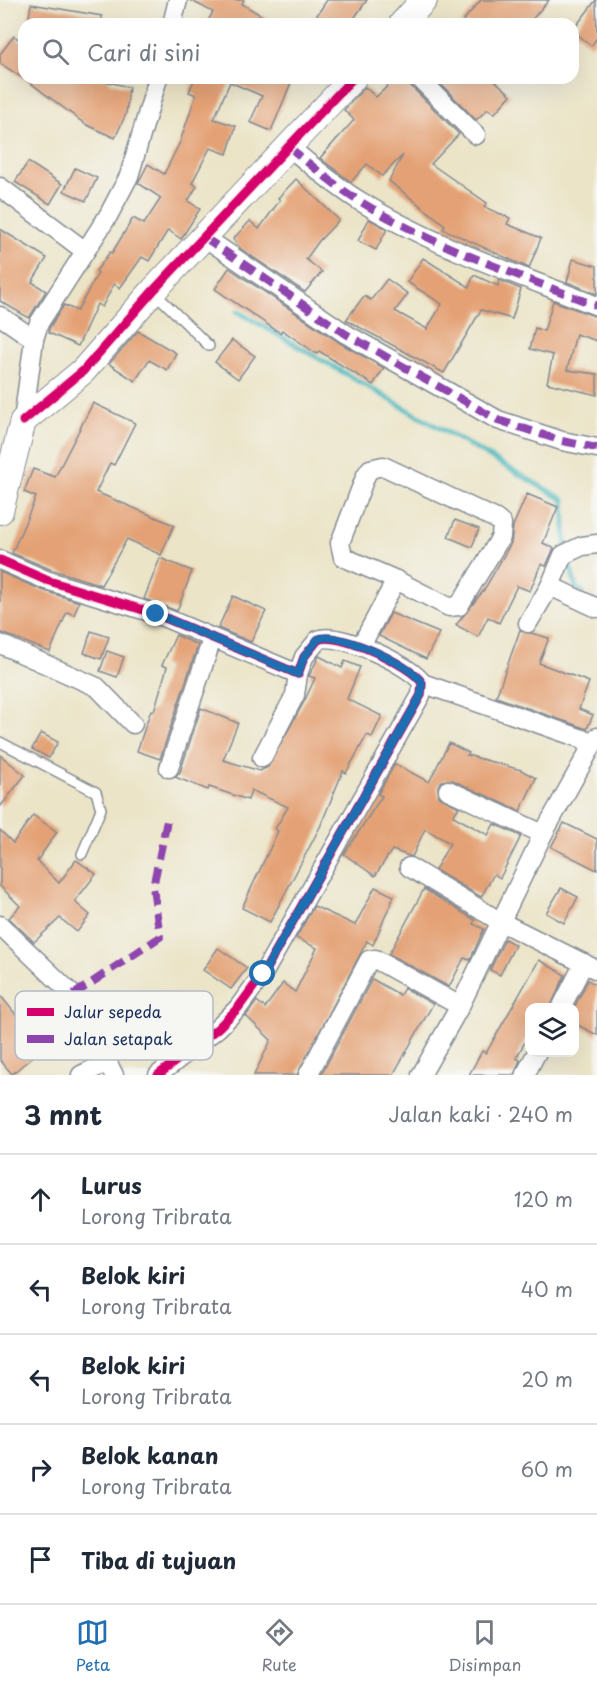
<!DOCTYPE html>
<html lang="id">
<head>
<meta charset="utf-8">
<style>
	:root { --surface:#fff; --page:#f2f2f3; --text:#1f2937; --muted:#747a83; --line:#e0e1e3; --accent:#1f6fb2 }
	body { margin:0; font-family:"Playpen Sans",sans-serif; background:var(--page); color:var(--text) }
	.controls { position:absolute; right:18px; bottom:18px; display:grid; overflow:hidden; border-radius:12px; box-shadow:0 6px 24px #0002 }
	.controls button { width:54px; height:54px; display:grid; place-items:center; padding:0; border:0; border-bottom:2px solid var(--line); background:var(--surface); color:var(--text); font:30px sans-serif }
	.stop { position:absolute; width:18px; height:18px; margin:-14px; border:4px solid #1f6fb2; border-radius:50%; background:#fff }
	.stop.end { background:#1f6fb2; border-color:#fff; box-shadow:0 2px 6px #0008 }
	.list { margin:0; padding:0; list-style:none }
	h2 { display:flex; justify-content:space-between; align-items:center; height:78px; margin:0; padding:0 24px; font-size:26px }
	h2 small { font-size:20px; font-weight:400; color:var(--muted) }
	.list li { display:grid; grid-template-columns:39px 1fr auto; gap:18px; align-items:center; box-sizing:border-box; height:90px; padding:0 24px; border-top:2px solid var(--line) }
	.list b { display:block; font-size:22px; white-space:nowrap }
	.list p { margin:0; font-size:20px; white-space:nowrap; color:var(--muted) }
	.list em { font-size:20px; font-style:normal; color:var(--muted) }
	.icon { flex:none; width:33px; height:33px; fill:none; stroke:currentColor; stroke-width:2; stroke-linecap:round; stroke-linejoin:round }
	.map { position:relative; flex:none; width:597px; height:1075px; overflow:hidden }
	.search { position:absolute; background:var(--surface); box-shadow:0 6px 24px #0002; left:18px; right:18px; top:18px; height:66px; display:flex; align-items:center; gap:15px; box-sizing:border-box; padding:0 21px; border-radius:18px; color:var(--muted); font-size:22px }
	.sheet { height:528px; background:var(--surface) }
	nav { display:flex; justify-content:space-around; align-items:center; box-sizing:border-box; height:84px; border-top:2px solid var(--line); background:var(--surface); font-size:16px; color:var(--muted) }
	nav a { display:grid; justify-items:center; gap:3px }
	nav .on { color:var(--accent) }
	.map>svg:first-child { display:block }
	.lines { fill:none; stroke-linecap:round; stroke-linejoin:round }
	.stream { stroke:#49b8be; stroke-width:5 }
	.building { fill:#e4a175 }
	.lane-casing { stroke:#838a92; stroke-width:12 }
	.street-casing { stroke:#838a92; stroke-width:21 }
	.secondary-casing { stroke:#838a92; stroke-width:28 }
	.lane { stroke:#fff; stroke-width:9 }
	.street { stroke:#fff; stroke-width:18 }
	.secondary { stroke:#fff; stroke-width:26 }
	.quiet { stroke:#8e44ad; stroke-width:8; stroke-dasharray:15 8; stroke-linecap:butt }
	.cycleway-casing { stroke:#f6f6f2; stroke-width:13 }
	.cycleway { stroke:#d6006c; stroke-width:9 }
	.route { stroke:#1f6fb2; stroke-width:8 }
	.key { fill:#f6f6f2; stroke:#b4bac6; stroke-width:1.5 }
	.key-label { font-size:16px; fill:#1b2f5e }
</style>
</head>
<body>
<div class="map">
<svg width="597" height="1075" viewBox="0 0 597 1075">
	<rect width="100%" height="100%" fill="#f6f6f2"/>
	<filter id="ink" filterUnits="userSpaceOnUse"><feTurbulence type="fractalNoise" baseFrequency=".0167" numOctaves="2"/><feDisplacementMap in="SourceGraphic" scale="12" xChannelSelector="R" yChannelSelector="G"/><feConvolveMatrix kernelMatrix="1 2 1 2 8 2 1 2 1" color-interpolation-filters="sRGB"/></filter>
	<filter id="wash" filterUnits="userSpaceOnUse"><feTurbulence type="fractalNoise" baseFrequency=".008" numOctaves="4" result="noise"/><feDisplacementMap in="SourceGraphic" scale="24" xChannelSelector="R" yChannelSelector="G"/><feGaussianBlur stdDeviation="1.35" result="paint"/><feColorMatrix in="noise" values="0 0 0 0 0 0 0 0 0 0 0 0 0 0 0 0 0 1.4 0 .05"/><feComposite in="paint" operator="in"/></filter>
	<g filter="url(#wash)">
		<rect width="100%" height="100%" fill="#ebe4c7"/>
		<g class="lines">
			<g class="stream">
				<polyline points="237,311 564,500 566,549"/>
				<polyline points="568,558 576,588 583,592"/>
			</g>
		</g>
		<g id="blocks">
			<g class="building">
				<polygon points="190,0 244,0 242,4 276,24 206,24 213,12"/>
				<polygon points="327,0 367,0 350,24 311,24"/>
				<polygon points="481,0 549,0 528,24 460,24"/>
				<polygon points="596,0 597,38 591,46 573,30"/>
				<polygon points="31,4 102,16 102,24 28,24"/>
				<polygon points="14,36 24,43 24,79 0,63 0,54"/>
				<polygon points="24,78 109,78 108,82 129,87 126,114 115,138 85,124"/>
				<polygon points="195,78 293,78 271,131 250,122 262,96 230,82 214,119 236,126 227,154 210,148 192,183 197,186 188,201 200,209 181,239 168,230 149,261 142,257 120,288 114,284 102,307 97,304 78,346 49,333 49,328 64,305 77,311 98,273 96,271 110,252 112,253 133,218 144,224 161,198 138,183 148,164 164,174 180,142 196,95 189,92"/>
				<polygon points="396,78 408,78 411,86 459,134 431,164 487,203 484,207 510,218 507,224 541,238 529,268 443,229 445,225 389,181 403,155 382,176 367,164 351,182 320,158 354,120 344,110 365,87 376,97"/>
				<polygon points="435,78 492,78 511,95 494,114 488,109 476,120"/>
				<polygon points="28,162 62,184 50,204 15,182"/>
				<polygon points="75,168 97,178 86,201 64,191"/>
				<polygon points="296,179 339,220 319,241 306,259 322,272 305,292 241,249 233,239 250,221 259,229 280,200 278,198"/>
				<polygon points="369,219 387,229 376,250 358,241"/>
				<polygon points="0,229 47,258 32,282 46,291 29,318 0,301"/>
				<polygon points="423,258 469,287 474,275 498,286 499,280 521,289 512,319 481,310 444,373 346,320 364,296 371,300 387,279 408,294 395,311 427,329 442,304 407,282"/>
				<polygon points="573,259 597,266 597,294 567,282"/>
				<polygon points="229,268 340,343 384,368 373,385 319,351 317,354 282,330 280,333 215,289"/>
				<polygon points="553,301 597,317 597,341 576,334 567,370 597,374 597,395 547,383 553,355 530,349 535,328 544,331"/>
				<polygon points="138,331 176,353 167,370 149,360 135,381 109,364"/>
				<polygon points="232,340 255,356 238,379 215,362"/>
				<polygon points="93,403 135,423 114,465 110,463 96,492 174,525 161,555 127,539 101,585 50,569 12,553 36,497 24,492 33,469 55,477"/>
				<polygon points="527,494 558,507 543,543 554,548 546,566 541,564 530,591 517,586 499,623 488,617 478,637 456,625 484,590 511,543 513,526"/>
				<polygon points="455,520 479,529 472,547 448,537"/>
				<polygon points="160,558 192,571 177,611 144,599"/>
				<polygon points="0,572 42,590 79,602 74,615 67,612 50,652 0,632"/>
				<polygon points="233,596 266,611 251,642 218,628"/>
				<polygon points="391,613 439,633 426,659 379,636"/>
				<polygon points="520,630 549,638 539,663 589,682 579,709 593,715 587,729 496,697"/>
				<polygon points="91,631 109,637 101,659 84,653"/>
				<polygon points="176,635 198,645 160,759 137,751 151,710 154,711 167,667 162,665"/>
				<polygon points="107,651 124,657 117,677 100,671"/>
				<polygon points="319,656 342,668 345,661 360,667 347,699 382,716 372,737 367,735 346,773 343,771 320,827 270,922 242,908 278,831 275,829 288,807 251,790 248,800 209,787 208,790 175,777 180,772 201,708 238,723 223,760 260,771 268,767 305,700 315,678 309,676"/>
				<polygon points="41,733 58,742 49,758 32,749"/>
				<polygon points="449,743 469,753 467,755 521,770 536,778 520,811 452,780 442,781 438,786 439,797 459,807 453,816 488,835 494,824 521,836 500,878 494,874 481,897 435,870 450,843 425,829 412,857 392,850 375,876 344,854 382,796 378,794 395,764 429,782"/>
				<polygon points="0,755 25,775 0,807"/>
				<polygon points="33,815 57,832 37,861 59,883 76,860 96,874 76,900 76,903 90,915 77,932 60,918 34,942 9,918 20,906 0,886 0,830 13,843"/>
				<polygon points="564,823 597,839 597,870 551,847"/>
				<polygon points="375,887 394,896 373,945 367,941 297,1075 254,1075 271,1040 246,1016 257,1001 265,1008 283,983 295,992 317,948 296,938 314,906 355,925"/>
				<polygon points="561,888 578,897 564,923 546,913"/>
				<polygon points="424,889 475,920 473,924 484,929 470,960 464,958 449,987 389,954"/>
				<polygon points="505,939 515,945 500,975 490,970"/>
				<polygon points="218,948 247,968 231,989 203,970"/>
				<polygon points="539,960 565,975 550,1008 530,1008 530,1033 516,1058 520,1060 514,1075 469,1075 482,1051 486,1053"/>
				<polygon points="372,979 400,995 404,988 433,1004 393,1075 321,1075"/>
				<polygon points="588,980 597,986 597,1035 574,1023 574,1008"/>
				<polygon points="0,995 43,1048 12,1074 0,1060"/>
			</g>
		</g>
	</g>
	<g filter="url(#ink)">
		<use href="#blocks" fill-opacity="0" stroke="#838a92" stroke-width="1.5"/>
		<g class="lines">
			<defs>
				<g id="lane">
					<polyline points="155,293 209,346"/>
					<polyline points="0,742 96,792 101,809 82,854"/>
				</g>
				<g id="street">
					<polyline points="172,24 178,0"/>
					<polyline points="419,78 476,135"/>
					<path d="M289,147C311,165 334,185 358,200C432,246 517,274 597,306"/>
					<polyline points="0,187 85,251"/>
					<polyline points="204,237 346,334 498,420 562,441 597,448"/>
					<polyline points="0,316 34,339"/>
					<polyline points="23,421 34,339 39,323 108,216 129,176 158,78"/>
					<polygon points="383,466 496,519 502,524 501,537 459,606 449,607 396,580 343,557 340,543 366,475 370,469"/>
					<polyline points="597,544 582,546 563,555 550,586 597,608"/>
					<path d="M0,560L46,580L156,614L298,674L304,657L318,640C336,630 413,666 422,683L421,695L263,974L238,1008L218,1028L158,1075"/>
					<polyline points="528,623 550,586"/>
					<polyline points="0,644 97,687 133,724"/>
					<polyline points="361,646 396,580"/>
					<polyline points="422,683 594,743"/>
					<polyline points="262,758 295,695 298,674"/>
					<polyline points="169,768 212,639"/>
					<polyline points="448,790 543,834"/>
					<polyline points="409,867 501,922 597,970"/>
					<polyline points="0,925 73,995 114,1075"/>
					<polyline points="561,1008 584,963"/>
					<polyline points="81,1075 108,1062"/>
					<polyline points="308,1075 369,960 375,959 460,1006"/>
					<polyline points="421,1075 460,1006 543,834 597,737"/>
					<polyline points="525,1075 537,1052"/>
				</g>
				<g id="secondary">
					<polyline points="402,24 424,0"/>
					<polyline points="0,511 23,421 83,371 153,291 353,78"/>
				</g>
			</defs>
			<use href="#lane" class="lane-casing"/>
			<use href="#street" class="street-casing"/>
			<use href="#secondary" class="secondary-casing"/>
			<use href="#lane" class="lane"/>
			<use href="#street" class="street"/>
			<use href="#secondary" class="secondary"/>
			<g class="quiet">
				<path d="M289,147C311,165 334,185 358,200C432,246 517,274 597,306"/>
				<polyline points="204,237 346,334 498,420 562,441 597,448"/>
				<polyline points="73,995 160,937 153,887 168,816"/>
			</g>
			<defs>
				<g id="cycleway">
					<polyline points="23,421 83,371 153,291 353,78"/>
					<path d="M0,560L46,580L156,614L298,674L304,657L318,640C336,630 413,666 422,683L421,695L263,974L238,1008L218,1028L158,1075"/>
				</g>
			</defs>
			<use href="#cycleway" class="cycleway-casing"/>
			<use href="#cycleway" class="cycleway"/>
		</g>
	</g>
	<g class="lines" filter="url(#ink)">
		<path class="route" d="M156,614L298,674L304,657L318,639C337,630 412,665 422,683L421,695L263,974"/>
	</g>
	<rect x="15" y="991" width="198" height="69" rx="9" class="key"/>
	<rect x="27" y="1008" width="27" height="8" fill="#d6006c"/>
	<rect x="27" y="1035" width="27" height="8" fill="#8e44ad"/>
	<g class="key-label">
		<text x="64" y="1018">Jalur sepeda</text>
		<text x="64" y="1045">Jalan setapak</text>
	</g>
</svg>
<div class="controls">
<button><svg class="icon" aria-label="layers" viewBox="0 0 24 24"><path d="M12 4l9 5-9 5-9-5zM3 14l9 5 9-5"/></svg></button>
</div>
<div class="stop" style="left:263px;top:974px"></div>
<div class="stop end" style="left:156px;top:614px"></div>
<div class="search"><svg class="icon" aria-label="search" viewBox="0 0 24 24"><circle cx="10" cy="10" r="6"/><path d="M15 15l6 6"/></svg>Cari di sini</div>
</div>
<section class="sheet">
<h2>3 mnt<small>Jalan kaki · 240 m</small></h2>
<ul class="list">
<li><svg class="icon" aria-label="ahead" viewBox="0 0 24 24"><path d="M12 20V5M6 11l6-6 6 6"/></svg><div><b>Lurus</b><p>Lorong Tribrata</p></div><em>120 m</em></li>
<li><svg class="icon" aria-label="left" viewBox="0 0 24 24"><path d="M17 20v-9H6M10 6l-5 5 5 5"/></svg><div><b>Belok kiri</b><p>Lorong Tribrata</p></div><em>40 m</em></li>
<li><svg class="icon" aria-label="left" viewBox="0 0 24 24"><path d="M17 20v-9H6M10 6l-5 5 5 5"/></svg><div><b>Belok kiri</b><p>Lorong Tribrata</p></div><em>20 m</em></li>
<li><svg class="icon" aria-label="right" viewBox="0 0 24 24"><path d="M7 20v-9h11M14 6l5 5-5 5"/></svg><div><b>Belok kanan</b><p>Lorong Tribrata</p></div><em>60 m</em></li>
<li><svg class="icon" aria-label="arrive" viewBox="0 0 24 24"><path d="M6 21V4h12l-3 4 3 4H6"/></svg><div><b>Tiba di tujuan</b></div></li>
</ul>
</section>
<nav>
<a class="on"><svg class="icon" aria-label="map" viewBox="0 0 24 24"><path d="M3 6l6-2 6 2 6-2v14l-6 2-6-2-6 2zM9 4v14M15 6v14"/></svg>Peta</a>
<a><svg class="icon" aria-label="directions" viewBox="0 0 24 24"><path d="M12 3l9 9-9 9-9-9zM9 14v-3h6M13 9l2 2-2 2"/></svg>Rute</a>
<a><svg class="icon" aria-label="saved" viewBox="0 0 24 24"><path d="M7 4h10v16l-5-4-5 4z"/></svg>Disimpan</a>
</nav>
</body>
</html>
